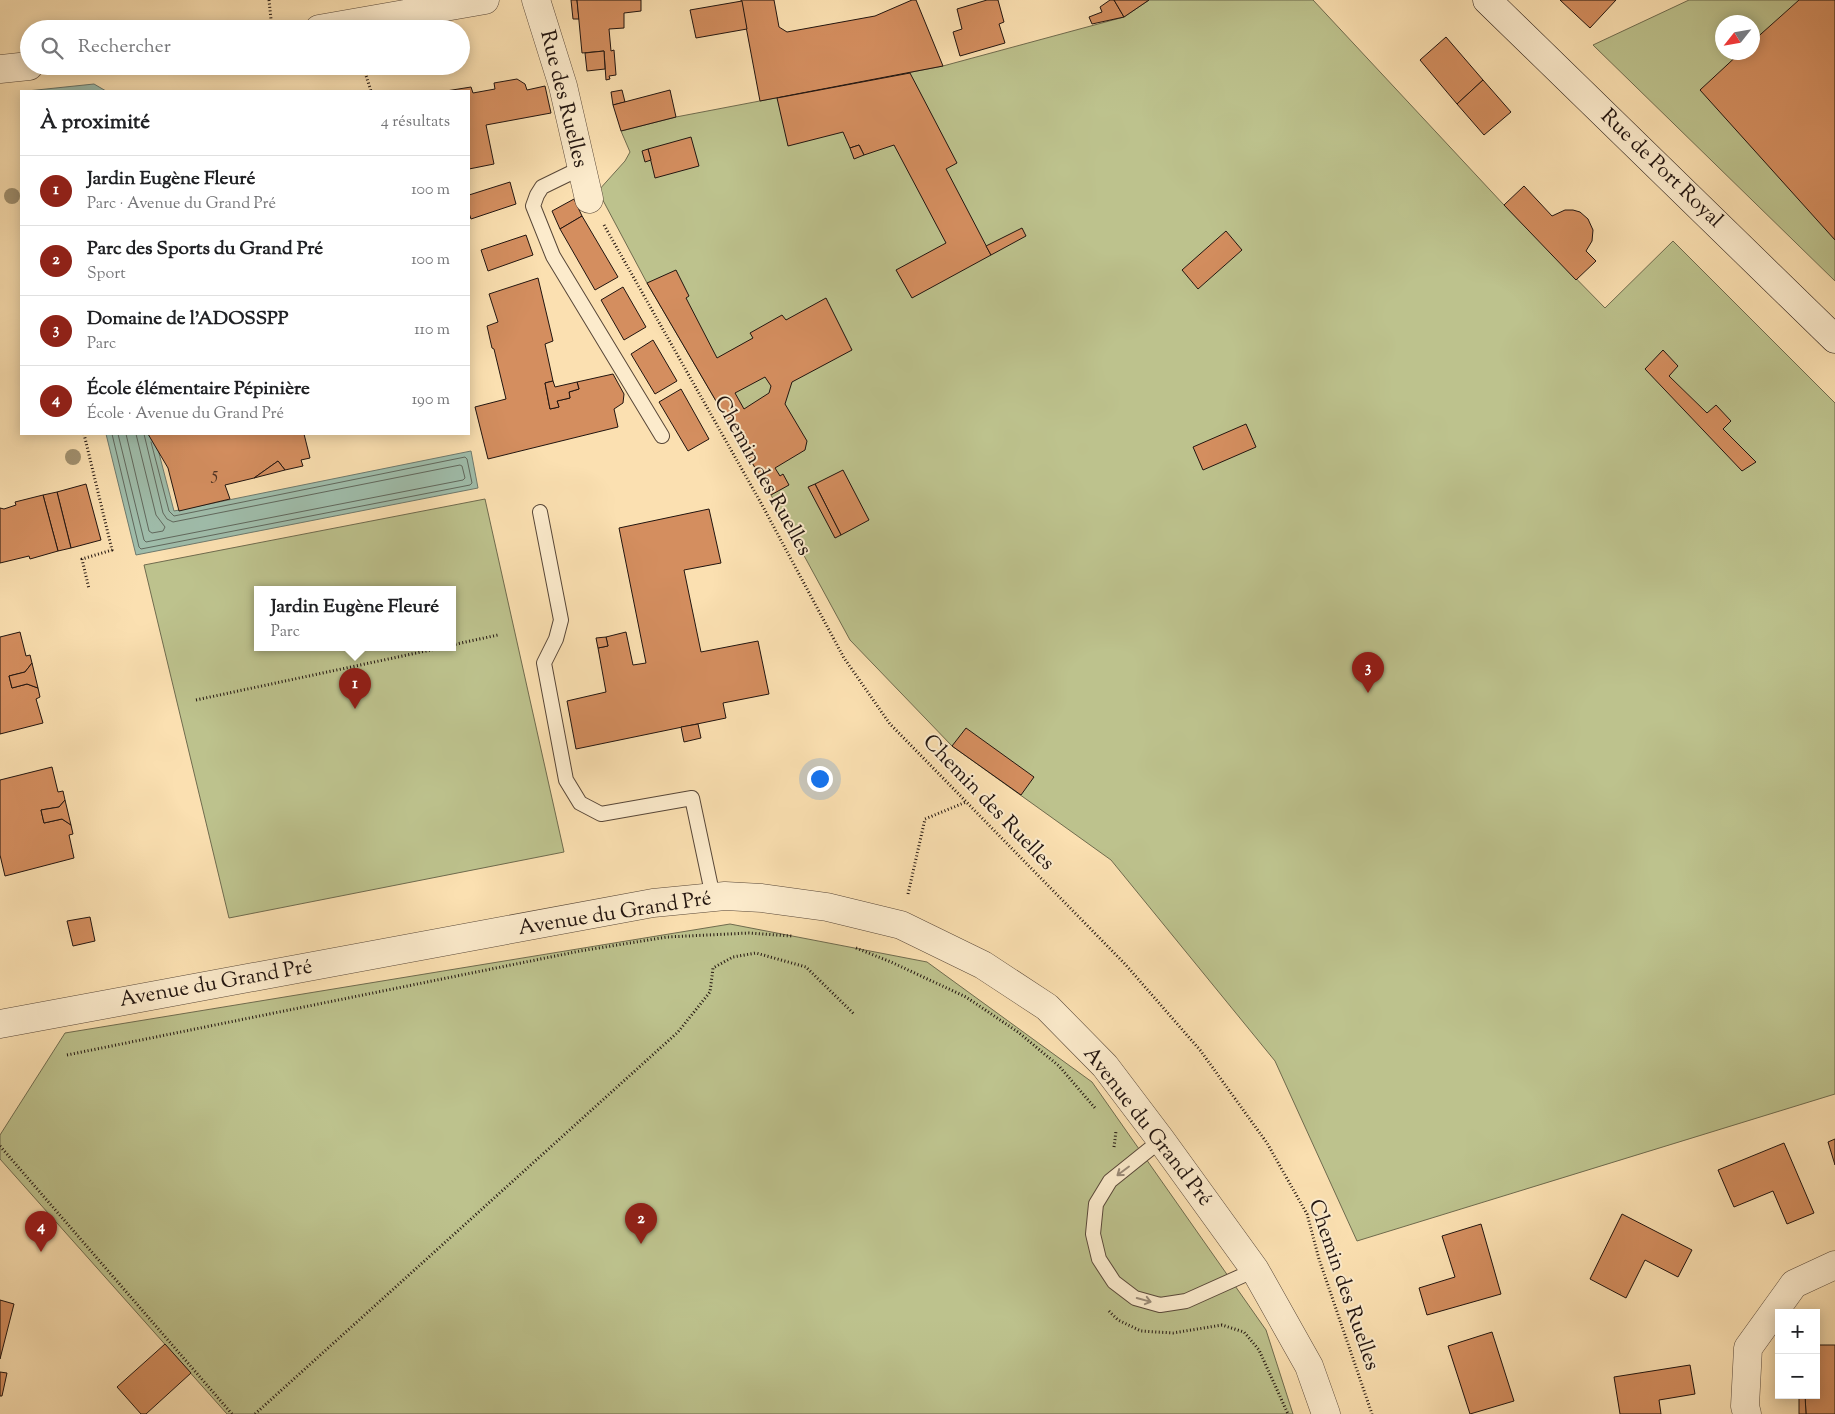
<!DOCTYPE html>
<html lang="fr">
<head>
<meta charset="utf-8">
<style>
	:root { --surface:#fff; --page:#f2f2f2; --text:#202124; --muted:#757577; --line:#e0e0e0; --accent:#8f2418 }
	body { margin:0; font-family:"Sorts Mill Goudy",serif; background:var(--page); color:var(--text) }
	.controls { position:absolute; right:15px; bottom:15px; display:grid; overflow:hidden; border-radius:0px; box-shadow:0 2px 12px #0003 }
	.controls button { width:45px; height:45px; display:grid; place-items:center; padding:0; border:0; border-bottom:1px solid var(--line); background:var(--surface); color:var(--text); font:25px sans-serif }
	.compass { position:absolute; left:1715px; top:15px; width:45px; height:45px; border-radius:50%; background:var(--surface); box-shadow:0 2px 12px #0003; rotate:239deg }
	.you { position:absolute; left:819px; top:778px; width:18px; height:18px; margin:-12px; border:4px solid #fff; border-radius:50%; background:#1a73e8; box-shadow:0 0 0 8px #1a73e833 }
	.badge { display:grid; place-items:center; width:32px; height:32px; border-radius:50%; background:var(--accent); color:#fff; font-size:16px; font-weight:700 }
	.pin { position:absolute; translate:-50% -41px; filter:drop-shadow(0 1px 2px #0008) }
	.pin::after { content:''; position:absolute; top:26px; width:18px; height:15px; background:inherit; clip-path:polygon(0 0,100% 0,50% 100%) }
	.popup { position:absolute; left:254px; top:586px; width:202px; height:65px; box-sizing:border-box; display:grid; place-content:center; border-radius:0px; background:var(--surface); filter:drop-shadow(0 1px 4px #0005); font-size:16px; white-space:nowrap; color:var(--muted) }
	.popup b { font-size:19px; color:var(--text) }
	.popup::after { content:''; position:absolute; left:50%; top:100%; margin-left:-10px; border:10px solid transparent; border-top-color:var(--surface) }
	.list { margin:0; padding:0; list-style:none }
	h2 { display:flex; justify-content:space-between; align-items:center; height:65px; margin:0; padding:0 20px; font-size:21px }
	h2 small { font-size:16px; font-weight:400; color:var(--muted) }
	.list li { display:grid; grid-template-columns:32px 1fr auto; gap:15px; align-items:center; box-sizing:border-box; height:70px; padding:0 20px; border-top:1px solid var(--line) }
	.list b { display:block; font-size:19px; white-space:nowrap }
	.list p { margin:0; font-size:16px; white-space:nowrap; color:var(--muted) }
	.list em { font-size:16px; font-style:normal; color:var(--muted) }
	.icon { flex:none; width:28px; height:28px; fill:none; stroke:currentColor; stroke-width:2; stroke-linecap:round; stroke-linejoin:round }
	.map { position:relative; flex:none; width:1835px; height:1414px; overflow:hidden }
	.search { position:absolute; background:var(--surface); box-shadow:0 2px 12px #0003; left:20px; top:20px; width:450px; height:55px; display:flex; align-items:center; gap:12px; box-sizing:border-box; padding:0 18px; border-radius:28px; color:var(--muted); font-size:19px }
	.panel { position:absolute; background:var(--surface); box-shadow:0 2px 12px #0003; left:20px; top:90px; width:450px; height:345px; border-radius:0px }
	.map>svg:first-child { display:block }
	.green { fill:#bdc28d; stroke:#6f6b4e; fill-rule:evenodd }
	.water { fill:#9fbdab; stroke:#6d796d }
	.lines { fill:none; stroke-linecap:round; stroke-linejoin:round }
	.shore { stroke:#60685d; stroke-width:1 }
	.building { fill:#d48e5f; stroke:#21140f; fill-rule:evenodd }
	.lane-casing { stroke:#584738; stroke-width:16 }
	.street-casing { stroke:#584738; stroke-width:29 }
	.secondary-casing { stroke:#21140f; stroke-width:29 }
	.path { stroke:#21140f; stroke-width:3; stroke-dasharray:1 2.5; stroke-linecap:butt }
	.lane { stroke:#fcebcc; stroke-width:14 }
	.street { stroke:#fcebcc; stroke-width:28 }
	.secondary { stroke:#fcebcc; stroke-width:28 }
	.tree { fill:#a19170 }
	.oneway { stroke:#998a77 }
	.labels { text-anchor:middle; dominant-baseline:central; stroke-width:4; stroke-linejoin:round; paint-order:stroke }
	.number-label { font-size:19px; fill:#4e3223 }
	.street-label { font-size:21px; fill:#21140f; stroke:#fcebcc }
</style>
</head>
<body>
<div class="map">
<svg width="1835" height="1414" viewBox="0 0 1835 1414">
	<rect width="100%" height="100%" fill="#fbe0b1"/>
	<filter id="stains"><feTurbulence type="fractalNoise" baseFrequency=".004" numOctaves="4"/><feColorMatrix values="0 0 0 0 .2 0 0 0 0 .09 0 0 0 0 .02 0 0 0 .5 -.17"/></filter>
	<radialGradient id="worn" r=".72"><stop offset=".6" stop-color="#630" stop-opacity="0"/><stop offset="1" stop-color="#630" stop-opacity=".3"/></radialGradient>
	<g class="green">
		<polygon points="1149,0 1313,0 1504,205 1605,308 1673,241 1835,403 1835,1094 1357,1241 1275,1061 1111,860 952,746 850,640 771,495 647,283 598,191 625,161 630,152 621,131 676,117 943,66 1124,17"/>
		<path d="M1689,0H1835V281L1593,45ZM1722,22H1752V52H1722Z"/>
		<path d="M485,499L564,852L229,918L144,565ZM452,590V648H258V590Z"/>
		<polygon points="730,924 927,962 1092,1082 1266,1330 1293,1414 227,1414 0,1159 0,1135 65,1033"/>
	</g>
	<g class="water">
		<polygon points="94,84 106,91 27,91"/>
		<polygon points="106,434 154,434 174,511 471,451 478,488 136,555"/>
	</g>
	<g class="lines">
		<g class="shore">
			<polyline points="112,434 139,547 141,549 470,485 472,483 467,459 465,457 174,516 169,511 151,442"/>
			<polyline points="118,434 144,540 146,542 463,480 465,478 462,466 460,465 173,522 167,519 163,513 144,434"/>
			<polyline points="126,434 149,531 152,533 163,531 165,527 156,515 136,434"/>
		</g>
	</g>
	<g class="building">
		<polygon points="571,0 577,0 579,19 573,19"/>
		<polygon points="577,0 641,0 641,11 624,13 624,28 609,29 611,51 614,50 616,75 609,76 610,79 606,80 604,51 582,53"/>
		<polygon points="741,0 774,0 779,27 787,32 875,16 912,0 916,0 943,66 760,101"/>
		<polygon points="987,0 998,0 1004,22 999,24 1005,43 960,56 953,32 962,29 957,9"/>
		<polygon points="1110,0 1114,0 1124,17 1092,24 1089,17 1102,12 1100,7"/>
		<polygon points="1114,0 1149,0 1124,17"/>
		<polygon points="1560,0 1616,0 1590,28"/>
		<polygon points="1799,0 1835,0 1835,240 1700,90 1741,52 1752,52 1752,42"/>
		<polygon points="742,1 747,29 696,38 690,10"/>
		<polygon points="1446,37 1483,80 1457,104 1420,60"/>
		<polygon points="604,51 605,69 587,71 585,53"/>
		<polygon points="910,73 957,163 946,169 991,255 912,298 896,270 946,243 894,145 864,155 859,145 850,148 843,132 788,146 777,98"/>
		<polygon points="517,79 525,84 527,90 545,86 551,113 486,125 494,164 469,169 469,91 446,91 471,87 473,93 495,89 494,83"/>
		<polygon points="1483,80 1511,112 1484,135 1457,104"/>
		<polygon points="622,90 625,102 613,105 611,92"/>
		<polygon points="670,90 676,117 621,131 613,105"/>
		<polygon points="691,137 699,166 655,178 648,149"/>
		<polygon points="859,145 864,155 854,159 850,148"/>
		<polygon points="648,149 651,160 645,162 642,151"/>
		<polygon points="510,182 516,204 471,219 469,213 469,195"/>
		<polygon points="1524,186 1552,216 1565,210 1573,210 1580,212 1588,219 1593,230 1592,241 1586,251 1596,261 1576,280 1504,205"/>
		<polygon points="574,199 582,216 560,229 552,211"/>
		<polygon points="582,216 618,277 595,290 560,229"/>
		<polygon points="1022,228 1026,236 991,255 986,246"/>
		<polygon points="1226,231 1242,250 1198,289 1182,270"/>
		<polygon points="526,235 533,255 488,271 481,250"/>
		<path d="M676,270L689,296L686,298L717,358L753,338L750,333L782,315L786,320L826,298L852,350L792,382L785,404L807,441L805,450L775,468L780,476L783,474L789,485L771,495L647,283ZM765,377L771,386L769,393L744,409L735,393Z"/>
		<polygon points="538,278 553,341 545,344 553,381 545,383 550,409 559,407 557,401 570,398 569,392 579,389 577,382 613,374 624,394 623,403 614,409 618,427 488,459 475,407 506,399 494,349 492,348 487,326 498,322 489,294"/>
		<polygon points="623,287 646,327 624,340 601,300"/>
		<polygon points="653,340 677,381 655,394 631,354"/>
		<polygon points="1663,350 1678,366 1669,376 1707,413 1716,405 1731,421 1723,429 1756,462 1742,471 1645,369"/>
		<polygon points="553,381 555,387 577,382 579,389 569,392 570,398 557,401 559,407 550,409 545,383"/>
		<polygon points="681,389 709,439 688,451 659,402"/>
		<polygon points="1246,424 1256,447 1203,470 1193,447"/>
		<polygon points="148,434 304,434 310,458 301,460 303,466 285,470 278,461 254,478 225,485 230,499 179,511 168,468"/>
		<polygon points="278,461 285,470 254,478"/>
		<polygon points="843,470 869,520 841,535 815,484"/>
		<polygon points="86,484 101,540 71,548 57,492"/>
		<polygon points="815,484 841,535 835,538 808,487"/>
		<polygon points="57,492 71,548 58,551 43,495"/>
		<polygon points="43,495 58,551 30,559 29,556 0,563 0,508 4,509 16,505 15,502"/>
		<polygon points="709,509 721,563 684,570 701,652 758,641 769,694 723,703 726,718 576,749 567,701 606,692 598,648 608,646 606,637 626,632 633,665 646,663 619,528"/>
		<polygon points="20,632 26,656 30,655 32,663 25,672 9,676 12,688 27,684 38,688 40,697 36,699 43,723 0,734 0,637"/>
		<polygon points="606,637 608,646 598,648 596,638"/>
		<polygon points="32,663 38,688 27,684 12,688 9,676 25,672"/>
		<polygon points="698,724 701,738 684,742 681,727"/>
		<polygon points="966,728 1034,777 1021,795 952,746"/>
		<polygon points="52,767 58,792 63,791 65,800 59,807 41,810 44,823 62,819 71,825 73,834 69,835 74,858 5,876 0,855 0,780"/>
		<polygon points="65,800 71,825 62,819 44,823 41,810 59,807"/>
		<polygon points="90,917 95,941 73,946 67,921"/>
		<polygon points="1835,1139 1835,1165 1828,1142"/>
		<polygon points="1784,1143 1814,1213 1787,1224 1773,1191 1734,1207 1718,1170"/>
		<polygon points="1622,1214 1692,1250 1678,1277 1645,1260 1626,1298 1590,1279"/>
		<polygon points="1481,1224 1501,1294 1427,1315 1419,1288 1455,1277 1442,1236"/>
		<polygon points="0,1300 14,1304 0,1359"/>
		<polygon points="1492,1332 1514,1401 1470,1414 1448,1346"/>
		<polygon points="165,1344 191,1373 146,1414 141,1414 117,1387"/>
		<polygon points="1816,1345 1835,1345 1835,1414 1806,1414 1805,1395 1816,1395"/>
		<polygon points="1690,1365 1695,1394 1659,1400 1661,1414 1620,1414 1614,1377"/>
		<polygon points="0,1372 7,1373 2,1396 0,1396"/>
		<polygon points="1799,1395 1805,1395 1806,1414 1799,1414"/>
	</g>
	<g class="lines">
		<defs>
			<g id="lane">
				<polyline points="581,168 542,187 537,195 533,206 553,256 662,436"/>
				<polyline points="540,512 561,620 556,639 544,663 566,780 580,803 601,814 692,798 713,897"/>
				<polyline points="1161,1140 1110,1181 1096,1204 1093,1234 1099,1259 1114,1282 1135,1298 1160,1305 1186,1301 1255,1270"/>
			</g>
			<g id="street">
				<polyline points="536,0 563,86 589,199"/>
				<polyline points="319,29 485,0"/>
				<polyline points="0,69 29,66"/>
				<polyline points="0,1024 653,903 725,896 762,898 827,907 901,925 983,965 1047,1007 1105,1066 1161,1140 1255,1270 1309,1366 1326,1414"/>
				<polyline points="1747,1414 1745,1406 1748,1348 1794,1284 1835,1265"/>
			</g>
			<polyline id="secondary" points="1487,0 1835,339"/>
		</defs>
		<use href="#lane" class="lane-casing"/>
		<use href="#street" class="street-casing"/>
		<use href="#secondary" class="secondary-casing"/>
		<g class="path">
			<polyline points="269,0 272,29"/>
			<polyline points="363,66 371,91"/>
			<polyline points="604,225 761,503 844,658 890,724 1125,964 1200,1050 1267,1143 1307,1214 1319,1259 1372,1414"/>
			<polyline points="84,434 112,550 82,559 89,589"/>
			<polyline points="452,645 498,635"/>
			<polyline points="196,700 440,648"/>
			<polyline points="908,894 925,819 966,802"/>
			<polyline points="856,948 891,962 966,997 1018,1032 1059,1066 1095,1108"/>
			<polyline points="67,1055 580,951 667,937 749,933 792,936"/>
			<polyline points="0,1146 232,1414"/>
			<polyline points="1114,1147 1116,1131"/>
			<polyline points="1109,1311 1118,1320 1141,1331 1173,1333 1222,1325 1244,1332 1259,1350 1288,1414"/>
			<polyline points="255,1414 678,1032 710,992 713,968 733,957 756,953 806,967 854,1014"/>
		</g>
		<use href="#lane" class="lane"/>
		<use href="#street" class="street"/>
		<use href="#secondary" class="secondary"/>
	</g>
	<g class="tree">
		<circle cx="12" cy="196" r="8"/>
		<circle cx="73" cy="457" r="8"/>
	</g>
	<defs><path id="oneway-shaft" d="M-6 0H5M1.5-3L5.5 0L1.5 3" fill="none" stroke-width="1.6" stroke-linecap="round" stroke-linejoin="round" transform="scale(1.25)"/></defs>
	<g class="oneway">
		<use href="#oneway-shaft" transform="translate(1123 1171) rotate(143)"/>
		<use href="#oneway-shaft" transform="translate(1144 1300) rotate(15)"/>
	</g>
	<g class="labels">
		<g class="number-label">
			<text x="215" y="474">5</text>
		</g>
		<g class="street-label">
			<text transform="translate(563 99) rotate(76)">Rue des Ruelles</text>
			<text transform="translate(1661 169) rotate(44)">Rue de Port Royal</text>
			<text transform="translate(762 476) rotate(61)">Chemin des Ruelles</text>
			<text transform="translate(988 803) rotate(46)">Chemin des Ruelles</text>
			<text transform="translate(615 914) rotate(-9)">Avenue du Grand Pré</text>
			<text transform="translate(216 984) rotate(-10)">Avenue du Grand Pré</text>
			<text transform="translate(1147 1127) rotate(52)">Avenue du Grand Pré</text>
			<text transform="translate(1343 1285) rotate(71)">Chemin des Ruelles</text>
		</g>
	</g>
	<rect width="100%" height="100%" filter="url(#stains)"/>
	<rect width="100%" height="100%" fill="url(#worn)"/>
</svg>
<div class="controls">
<button>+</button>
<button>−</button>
</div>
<svg class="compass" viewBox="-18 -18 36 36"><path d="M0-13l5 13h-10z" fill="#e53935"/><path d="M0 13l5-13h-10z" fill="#757577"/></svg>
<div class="you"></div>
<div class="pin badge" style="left:355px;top:709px">1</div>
<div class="popup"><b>Jardin Eugène Fleuré</b>Parc</div>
<div class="pin badge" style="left:641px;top:1244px">2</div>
<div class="pin badge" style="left:1368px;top:693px">3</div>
<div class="pin badge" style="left:41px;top:1252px">4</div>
<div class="search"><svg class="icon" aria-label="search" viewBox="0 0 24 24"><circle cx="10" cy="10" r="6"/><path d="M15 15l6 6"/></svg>Rechercher</div>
<section class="panel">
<h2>À proximité<small>4 résultats</small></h2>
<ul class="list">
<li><span class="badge">1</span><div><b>Jardin Eugène Fleuré</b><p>Parc · Avenue du Grand Pré</p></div><em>100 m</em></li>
<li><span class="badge">2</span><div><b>Parc des Sports du Grand Pré</b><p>Sport</p></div><em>100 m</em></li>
<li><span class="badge">3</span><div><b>Domaine de l'ADOSSPP</b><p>Parc</p></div><em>110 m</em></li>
<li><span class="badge">4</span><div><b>École élémentaire Pépinière</b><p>École · Avenue du Grand Pré</p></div><em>190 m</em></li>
</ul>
</section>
</div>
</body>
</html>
